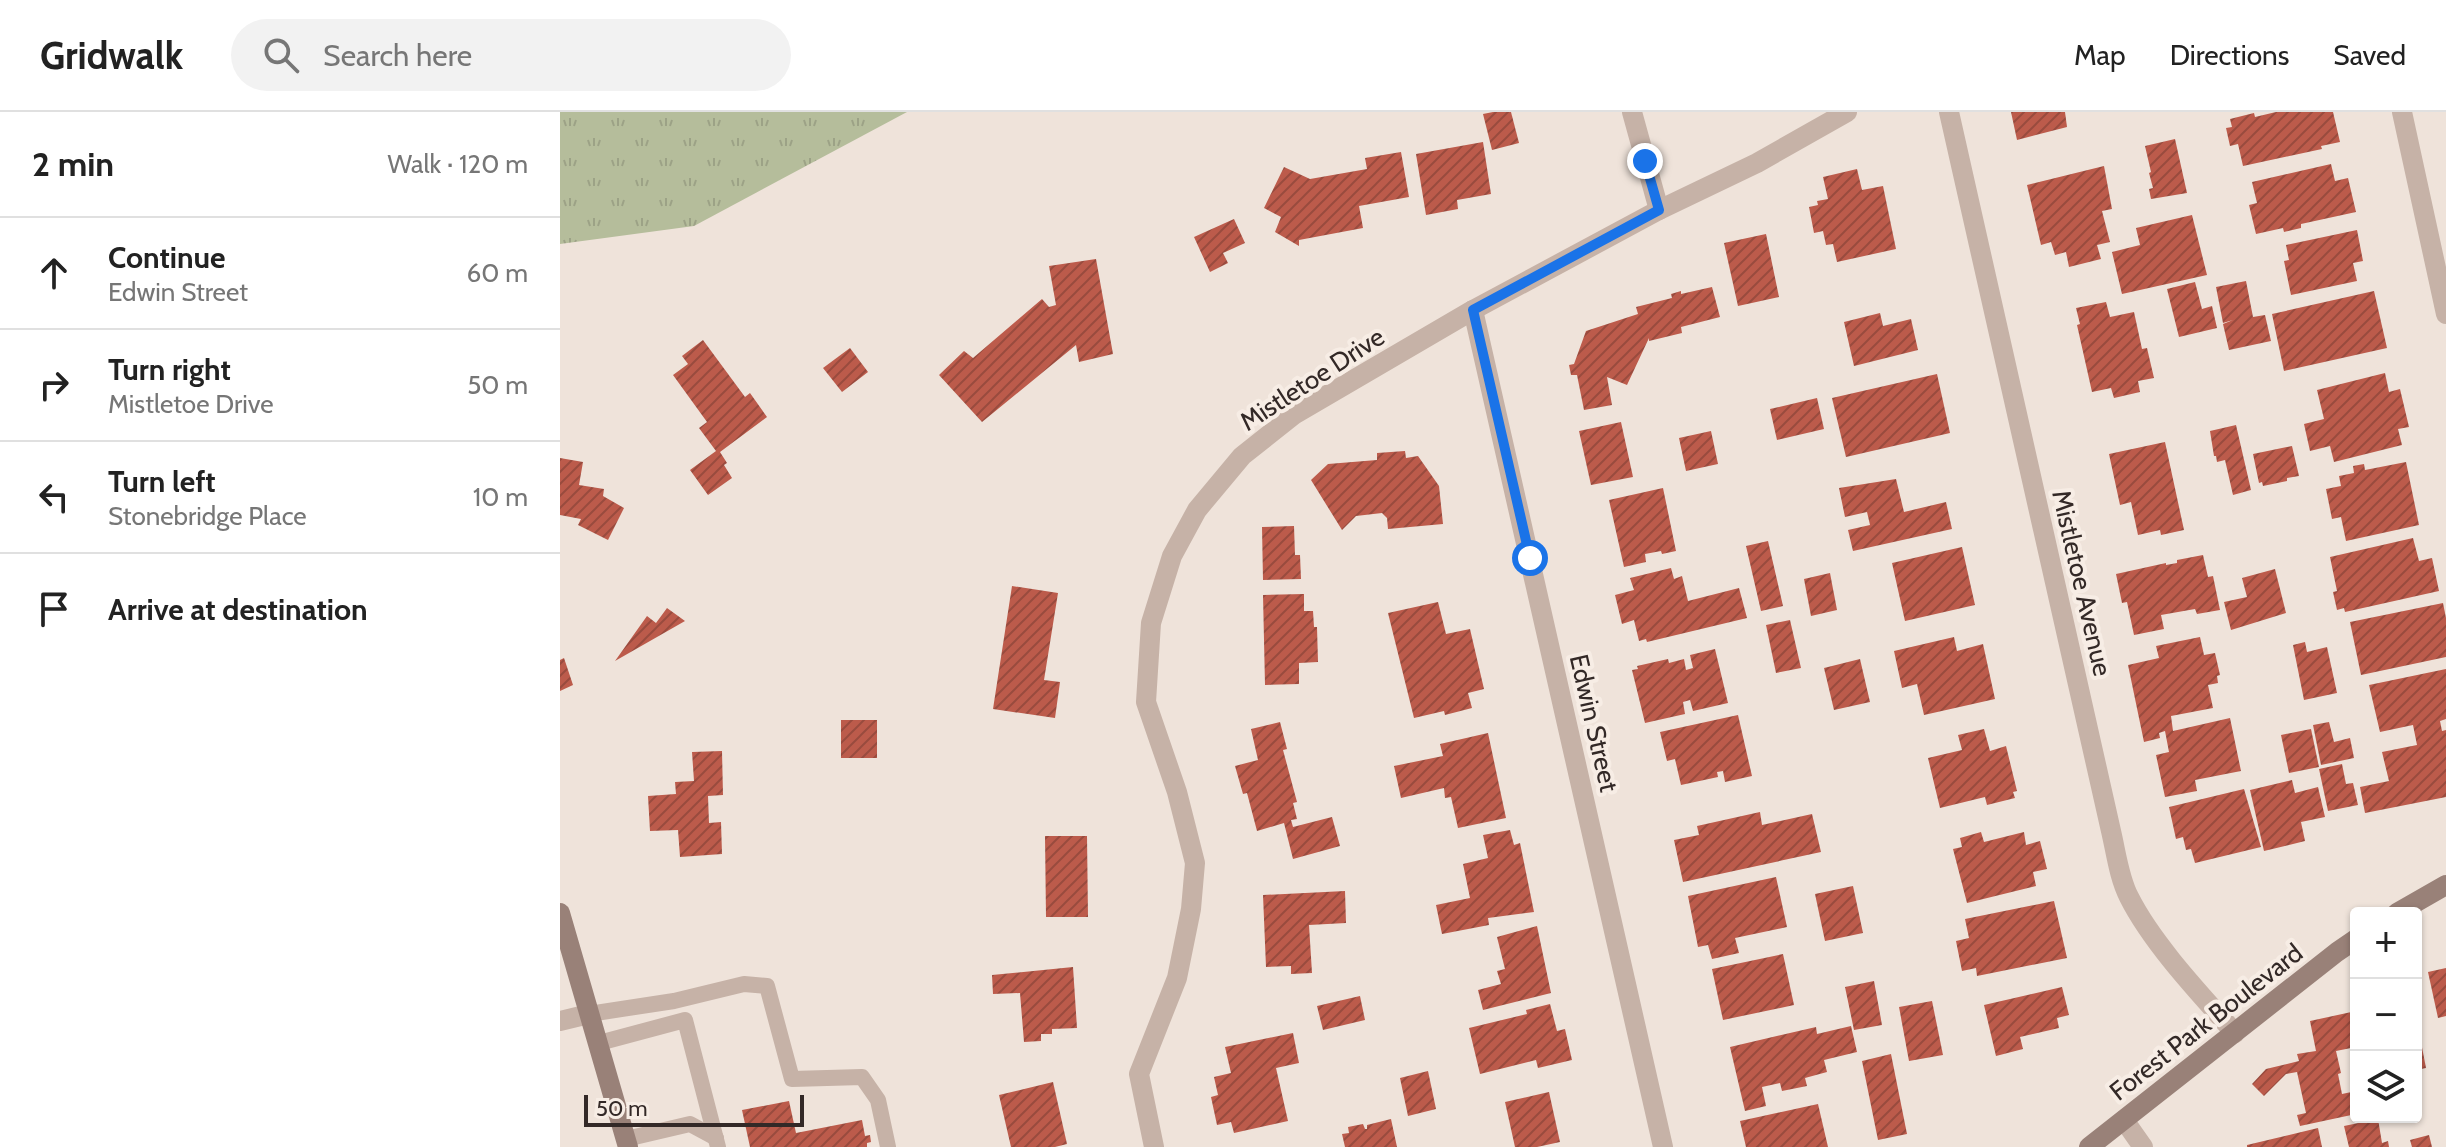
<!DOCTYPE html>
<html lang="en">
<head>
<meta charset="utf-8">
<style>
	:root { --surface:#fff; --page:#f2f2f2; --text:#222; --muted:#767676; --line:#e0e0e0 }
	body { margin:0; font-family:Cabin,sans-serif; background:var(--page); color:var(--text) }
	.controls { position:absolute; right:24px; bottom:24px; display:grid; overflow:hidden; border-radius:8px; box-shadow:0 2px 6px #0004 }
	.controls button { width:72px; height:72px; display:grid; place-items:center; padding:0; border:0; border-bottom:2px solid var(--line); background:var(--surface); color:var(--text); font:40px sans-serif }
	.scale { position:absolute; left:24px; bottom:20px; width:220px; box-sizing:border-box; padding-left:8px; border:4px solid #332927; border-top:0; font-size:22px; line-height:28px; white-space:nowrap; color:#332927; -webkit-text-stroke:6px #f7ede5; paint-order:stroke }
	.stop { position:absolute; width:24px; height:24px; margin:-18px; border:6px solid #1a73e8; border-radius:50%; background:#fff }
	.stop.end { background:#1a73e8; border-color:#fff; box-shadow:0 2px 8px #0008 }
	.list { margin:0; padding:0; list-style:none }
	h2 { display:flex; justify-content:space-between; align-items:center; height:104px; margin:0; padding:0 32px; font-size:34px }
	h2 small { font-size:26px; font-weight:400; color:var(--muted) }
	.list li { display:grid; grid-template-columns:52px 1fr auto; gap:24px; align-items:center; box-sizing:border-box; height:112px; padding:0 32px; border-top:2px solid var(--line) }
	.list b { display:block; font-size:30px; white-space:nowrap }
	.list p { margin:0; font-size:26px; white-space:nowrap; color:var(--muted) }
	.list em { font-size:26px; font-style:normal; color:var(--muted) }
	.icon { flex:none; width:44px; height:44px; fill:none; stroke:currentColor; stroke-width:2; stroke-linecap:round; stroke-linejoin:round }
	.map { position:relative; flex:none; width:1886px; height:1035px; overflow:hidden }
	header { display:flex; align-items:center; gap:48px; box-sizing:border-box; height:112px; padding:0 40px; background:var(--surface); border-bottom:2px solid var(--line) }
	header strong { font-size:38px }
	nav { display:flex; gap:44px; margin-inline-start:auto; font-size:28px }
	.search { width:560px; height:72px; background:var(--page); display:flex; align-items:center; gap:20px; box-sizing:border-box; padding:0 28px; border-radius:44px; color:var(--muted); font-size:30px }
	main { display:flex }
	aside { flex:1; background:var(--surface) }
	.map>svg:first-child { display:block }
	.grass { fill:url(#grass-tufts) }
	.building { fill:url(#building-hatch) }
	.lines { fill:none; stroke-linecap:round; stroke-linejoin:round }
	.lane { stroke:#c6b2a7; stroke-width:16 }
	.street { stroke:#c6b2a7; stroke-width:20 }
	.secondary { stroke:#998178; stroke-width:20 }
	.route { stroke:#1a73e8; stroke-width:10 }
	.labels { text-anchor:middle; dominant-baseline:central; stroke-width:8; stroke-linejoin:round; paint-order:stroke }
	.street-label { font-size:26px; fill:#332927; stroke:#f7ede5 }
</style>
</head>
<body>
<header>
<strong>Gridwalk</strong>
<div class="search"><svg class="icon" aria-label="search" viewBox="0 0 24 24"><circle cx="10" cy="10" r="6"/><path d="M15 15l6 6"/></svg>Search here</div>
<nav><a>Map</a><a>Directions</a><a>Saved</a></nav>
</header>
<main>
<aside>
<h2>2 min<small>Walk · 120 m</small></h2>
<ul class="list">
<li><svg class="icon" aria-label="ahead" viewBox="0 0 24 24"><path d="M12 20V5M6 11l6-6 6 6"/></svg><div><b>Continue</b><p>Edwin Street</p></div><em>60 m</em></li>
<li><svg class="icon" aria-label="right" viewBox="0 0 24 24"><path d="M7 20v-9h11M14 6l5 5-5 5"/></svg><div><b>Turn right</b><p>Mistletoe Drive</p></div><em>50 m</em></li>
<li><svg class="icon" aria-label="left" viewBox="0 0 24 24"><path d="M17 20v-9H6M10 6l-5 5 5 5"/></svg><div><b>Turn left</b><p>Stonebridge Place</p></div><em>10 m</em></li>
<li><svg class="icon" aria-label="arrive" viewBox="0 0 24 24"><path d="M6 21V4h12l-3 4 3 4H6"/></svg><div><b>Arrive at destination</b></div></li>
</ul>
</aside>
<div class="map">
<svg width="1886" height="1035" viewBox="0 0 1886 1035">
	<defs>
		<pattern id="grass-tufts" width="24" height="20" patternUnits="userSpaceOnUse" patternTransform="scale(2)"><rect width="24" height="20" fill="#b5bd9b"/><path d="M3 7l-1-3M5 7V3M7 7l1-3M15 17l-1-3M17 17v-4M19 17l1-3" fill="none" stroke="#9ca286"/></pattern>
		<pattern id="building-hatch" width="6" height="6" patternUnits="userSpaceOnUse" patternTransform="scale(2)"><rect width="6" height="6" fill="#bc5b4b"/><path d="M-1 1l2-2M0 6l6-6M5 7l2-2" fill="none" stroke="#994b3e"/></pattern>
	</defs>
	<rect width="100%" height="100%" fill="#efe3da"/>
	<polygon class="grass" points="0,0 347,0 134,114 0,132"/>
	<g class="building">
		<polygon points="933,0 951,0 959,31 932,38 923,2"/>
		<polygon points="1451,0 1505,0 1507,15 1457,28"/>
		<polygon points="1716,0 1773,0 1780,30 1761,34 1762,37 1683,54 1678,32 1670,34 1666,16 1672,15 1670,7 1694,1 1695,5"/>
		<polygon points="1615,27 1627,81 1591,87 1589,77 1593,76 1589,61 1591,60 1585,34"/>
		<polygon points="923,30 931,82 897,88 898,97 866,103 856,42"/>
		<polygon points="841,40 849,85 799,94 803,116 739,128 739,134 715,120 721,105 704,96 724,55 750,67 807,57 805,46"/>
		<polygon points="1771,52 1775,69 1788,66 1796,100 1741,112 1741,116 1724,120 1723,116 1696,122 1689,93 1697,91 1692,70"/>
		<polygon points="1544,54 1552,97 1542,99 1550,130 1537,133 1541,147 1509,155 1506,140 1495,143 1491,130 1481,133 1467,73"/>
		<polygon points="1297,57 1302,78 1323,74 1336,137 1277,150 1273,132 1266,133 1263,119 1254,121 1249,95 1258,93 1257,89 1268,87 1263,65"/>
		<polygon points="1632,103 1647,163 1562,182 1552,140 1580,133 1576,116"/>
		<polygon points="674,107 685,131 663,141 668,151 650,160 634,125"/>
		<polygon points="1797,118 1803,149 1793,151 1797,169 1731,183 1724,149 1729,148 1726,133"/>
		<polygon points="1206,122 1219,185 1178,194 1164,131"/>
		<polygon points="536,147 553,242 519,250 516,233 422,310 379,263 404,239 413,246 482,187 489,195 496,193 489,154"/>
		<polygon points="1686,169 1693,205 1705,203 1711,229 1669,238 1663,212 1673,208 1663,211 1656,175"/>
		<polygon points="1635,170 1642,197 1652,194 1657,216 1619,225 1607,177"/>
		<polygon points="1152,175 1160,205 1121,215 1122,221 1089,229 1089,226 1067,273 1047,265 1052,293 1024,298 1017,263 1011,263 1009,253 1014,252 1026,219 1078,202 1076,195 1112,186 1111,182 1121,179 1121,182"/>
		<polygon points="1814,179 1827,236 1724,259 1712,202"/>
		<polygon points="1546,190 1550,205 1574,200 1582,237 1587,236 1594,266 1578,269 1580,280 1554,286 1551,276 1532,280 1517,213 1520,212 1516,196"/>
		<polygon points="1320,201 1323,214 1351,207 1358,238 1294,254 1284,210"/>
		<polygon points="143,228 185,285 190,281 207,305 160,340 167,351 164,353 172,366 148,383 130,358 156,339 139,316 147,310 113,263 128,252 122,244"/>
		<polygon points="290,236 308,260 282,280 263,256"/>
		<polygon points="1825,261 1829,280 1840,277 1849,315 1838,317 1842,333 1774,350 1770,334 1750,339 1744,312 1764,307 1757,278"/>
		<polygon points="1377,262 1390,321 1286,345 1272,286"/>
		<polygon points="1257,286 1264,317 1217,328 1210,297"/>
		<polygon points="1061,310 1073,365 1031,373 1019,319"/>
		<polygon points="1676,313 1691,378 1673,383 1665,348 1657,350 1656,344 1654,344 1650,319"/>
		<polygon points="1151,319 1158,352 1126,359 1119,326"/>
		<polygon points="1605,330 1624,418 1601,423 1600,418 1578,423 1571,390 1560,393 1549,342"/>
		<polygon points="1732,334 1739,364 1727,366 1727,369 1703,374 1702,370 1699,371 1693,342"/>
		<polygon points="845,339 846,346 858,344 879,374 883,412 828,417 827,406 822,401 796,404 782,418 751,368 768,352 817,348 817,341"/>
		<polygon points="0,346 23,350 19,373 44,377 43,384 64,396 48,428 18,413 21,407 0,403"/>
		<polygon points="1846,350 1859,413 1786,429 1781,405 1772,407 1766,377 1781,374 1779,364 1794,361 1793,354 1804,352 1805,358"/>
		<polygon points="1336,367 1344,400 1386,390 1392,417 1293,439 1288,418 1310,413 1307,400 1285,405 1279,376"/>
		<polygon points="1103,376 1116,439 1102,442 1101,439 1085,442 1086,450 1064,455 1049,388"/>
		<polygon points="734,414 735,443 740,443 741,467 703,468 702,415"/>
		<polygon points="1853,426 1859,449 1872,446 1879,479 1785,500 1784,496 1777,498 1773,480 1777,479 1770,445"/>
		<polygon points="1208,429 1223,494 1201,499 1186,434"/>
		<polygon points="1402,435 1415,493 1345,509 1332,451"/>
		<polygon points="1643,443 1648,465 1653,464 1660,498 1637,502 1635,497 1601,503 1604,517 1574,523 1567,490 1562,491 1556,462 1606,451 1606,453 1617,451 1617,448"/>
		<polygon points="1111,456 1114,467 1122,464 1128,489 1179,476 1187,506 1087,530 1086,527 1079,529 1074,508 1062,512 1055,483 1074,478 1070,466"/>
		<polygon points="1715,457 1726,501 1671,518 1664,490 1687,485 1682,466"/>
		<polygon points="1270,461 1277,498 1251,504 1244,467"/>
		<polygon points="452,474 498,481 484,568 500,570 495,606 433,597"/>
		<polygon points="744,482 744,499 753,499 754,515 757,515 758,550 739,551 739,572 705,573 703,483"/>
		<polygon points="878,490 886,522 910,517 924,577 908,581 912,596 885,603 884,599 854,606 828,501"/>
		<polygon points="1883,491 1886,506 1886,545 1801,563 1790,510"/>
		<polygon points="107,496 125,509 55,549 87,504 96,511"/>
		<polygon points="1230,508 1241,556 1216,561 1206,513"/>
		<polygon points="1394,525 1397,539 1423,532 1435,587 1364,603 1357,572 1342,576 1334,539"/>
		<polygon points="1640,525 1644,543 1655,541 1660,563 1657,564 1658,571 1648,573 1653,596 1611,604 1613,619 1670,606 1681,659 1635,668 1637,679 1605,685 1596,643 1609,640 1605,619 1599,621 1600,626 1584,630 1568,553 1599,546 1596,534"/>
		<polygon points="1745,530 1747,540 1767,535 1777,581 1744,588 1733,533"/>
		<polygon points="1155,537 1168,591 1133,599 1130,588 1123,590 1125,602 1085,611 1072,558 1078,557 1077,554 1108,547 1109,551 1124,547 1126,558 1133,556 1130,543"/>
		<polygon points="4,546 13,573 0,579 0,548"/>
		<polygon points="1300,547 1310,590 1274,598 1264,556"/>
		<polygon points="1886,557 1886,607 1880,609 1882,619 1886,618 1886,685 1805,701 1800,675 1829,669 1822,640 1857,633 1853,613 1820,620 1809,573"/>
		<polygon points="1178,603 1192,664 1165,670 1163,659 1157,660 1158,665 1121,673 1115,647 1107,649 1100,620"/>
		<rect x="281" y="608" width="36" height="38"/>
		<polygon points="720,610 727,637 723,638 737,690 733,691 737,707 731,708 733,715 772,705 780,734 733,747 724,711 697,719 687,681 683,682 675,654 698,648 691,617"/>
		<polygon points="1769,610 1774,630 1790,626 1794,646 1761,653 1753,613"/>
		<polygon points="1424,617 1430,639 1446,634 1457,679 1453,680 1455,686 1427,693 1425,685 1380,696 1368,646 1402,638 1398,623"/>
		<polygon points="1751,617 1759,655 1729,661 1721,623"/>
		<polygon points="928,621 946,706 898,716 891,685 885,686 884,676 841,686 834,654 883,644 880,632"/>
		<polygon points="162,639 163,683 148,684 149,711 161,710 162,742 120,745 118,718 90,719 88,684 116,682 115,670 134,669 132,640"/>
		<polygon points="1782,652 1786,672 1793,671 1798,693 1768,699 1759,657"/>
		<polygon points="1732,668 1735,681 1758,675 1765,705 1741,710 1745,729 1704,739 1690,678"/>
		<polygon points="1684,677 1701,735 1635,751 1631,737 1626,738 1623,725 1616,727 1609,695"/>
		<polygon points="1200,700 1202,713 1252,702 1261,740 1123,770 1114,728 1139,723 1137,714"/>
		<polygon points="950,718 954,733 960,731 974,800 928,806 929,813 882,822 876,793 910,786 903,752 928,746 923,723"/>
		<polygon points="1421,720 1424,730 1464,720 1466,733 1480,729 1487,757 1473,760 1476,774 1407,791 1393,737 1402,735 1400,726"/>
		<polygon points="485,724 527,724 528,805 486,805"/>
		<polygon points="1216,765 1227,815 1175,826 1179,841 1152,847 1148,833 1138,835 1128,784"/>
		<polygon points="1293,774 1303,821 1265,829 1255,782"/>
		<polygon points="785,779 786,811 749,813 752,861 731,862 731,854 706,855 703,783"/>
		<polygon points="1494,789 1507,846 1417,864 1416,856 1402,859 1396,829 1409,826 1405,807"/>
		<polygon points="977,814 991,881 923,898 918,878 941,872 937,859 945,857 937,825"/>
		<polygon points="1223,842 1234,893 1163,908 1152,857"/>
		<polygon points="513,855 517,916 492,917 492,922 481,922 481,929 464,930 460,881 433,882 432,863"/>
		<polygon points="1886,856 1886,904 1878,906 1868,860"/>
		<polygon points="1314,869 1322,913 1294,918 1285,875"/>
		<polygon points="1502,875 1509,903 1497,906 1499,916 1460,925 1463,937 1436,944 1424,893"/>
		<polygon points="800,884 805,908 763,918 757,894"/>
		<polygon points="1372,889 1383,943 1349,949 1339,895"/>
		<polygon points="990,892 997,919 1005,917 1012,948 978,956 976,948 920,962 909,916 967,902 966,898"/>
		<polygon points="1796,899 1796,935 1776,939 1781,961 1778,962 1782,982 1796,979 1796,1002 1740,1014 1737,1003 1746,1001 1737,960 1726,962 1704,984 1692,972 1706,957 1739,949 1737,942 1756,939 1750,909"/>
		<polygon points="1291,914 1297,940 1264,948 1267,960 1245,966 1247,974 1222,979 1220,971 1202,975 1206,994 1185,999 1170,935 1256,915 1257,922"/>
		<polygon points="733,921 739,951 716,956 728,1009 674,1021 671,1010 657,1013 651,985 658,983 654,965 671,961 665,935"/>
		<polygon points="1860,925 1866,956 1856,958 1856,926"/>
		<polygon points="1331,942 1347,1022 1318,1028 1302,949"/>
		<polygon points="868,959 876,997 848,1004 840,966"/>
		<polygon points="493,970 507,1032 495,1035 451,1035 439,983"/>
		<polygon points="989,980 1000,1030 977,1035 955,1035 945,990"/>
		<polygon points="229,989 236,1021 302,1008 305,1024 310,1023 311,1030 307,1031 307,1035 190,1035 182,998"/>
		<polygon points="1258,992 1268,1035 1186,1035 1180,1009"/>
		<polygon points="831,1007 837,1035 785,1035 782,1022 789,1021 788,1015 803,1012 805,1017 807,1017 807,1013"/>
		<polygon points="1818,1007 1822,1031 1828,1029 1829,1035 1789,1035 1784,1014"/>
		<polygon points="1758,1016 1762,1035 1687,1035 1687,1033"/>
		<polygon points="1869,1023 1872,1035 1852,1035 1850,1028"/>
	</g>
	<g class="lines">
		<g class="lane">
			<polyline points="29,902 114,889 184,872 207,874 232,967 302,965 318,988 328,1035"/>
			<polyline points="39,931 125,908 158,1035"/>
			<polyline points="66,1027 130,1012 156,1026"/>
		</g>
		<g class="street">
			<polyline points="1072,0 1099,98"/>
			<path d="M1389,0L1551,719C1556,740 1559,766 1569,785C1592,831 1640,882 1675,921"/>
			<polyline points="1842,0 1886,202"/>
			<polyline points="913,198 1103,1035"/>
			<polyline points="0,909 29,902"/>
			<polyline points="1564,1008 1583,1035"/>
			<polyline points="594,1035 579,962 617,866 631,797 635,751 617,680 586,590 591,511 612,444 637,398 682,344 735,302 913,198 1099,98 1197,51 1287,0"/>
		</g>
		<g class="secondary">
			<polyline points="0,801 68,1035"/>
			<polyline points="1837,801 1886,773"/>
			<polyline points="1529,1035 1777,840 1796,827"/>
		</g>
	</g>
	<g class="lines">
		<polyline class="route" points="970,446 913,198 1099,98 1085,49"/>
	</g>
	<g class="labels">
		<g class="street-label">
			<text transform="translate(752 267) rotate(-33)">Mistletoe Drive</text>
			<text transform="translate(1522 471) rotate(77)">Mistletoe Avenue</text>
			<text transform="translate(1034 611) rotate(77)">Edwin Street</text>
			<text transform="translate(1646 910) rotate(-38)">Forest Park Boulevard</text>
		</g>
	</g>
</svg>
<div class="controls">
<button>+</button>
<button>−</button>
<button><svg class="icon" aria-label="layers" viewBox="0 0 24 24"><path d="M12 4l9 5-9 5-9-5zM3 14l9 5 9-5"/></svg></button>
</div>
<div class="scale">50 m</div>
<div class="stop" style="left:970px;top:446px"></div>
<div class="stop end" style="left:1085px;top:49px"></div>
</div>
</main>
</body>
</html>
